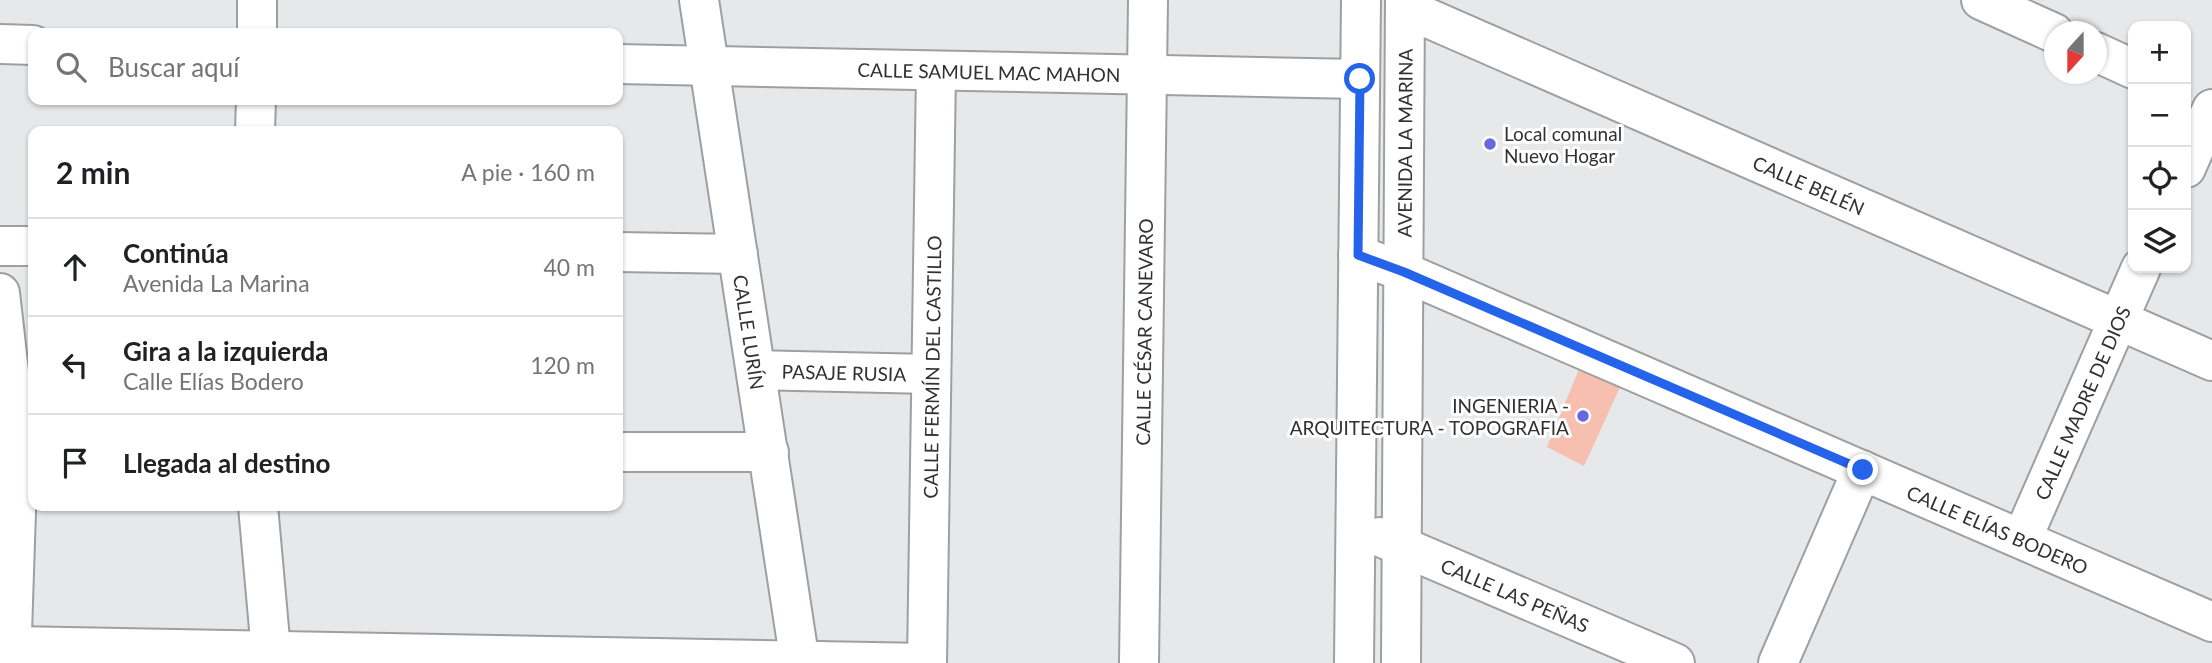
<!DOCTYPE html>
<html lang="es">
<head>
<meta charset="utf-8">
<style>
	:root { --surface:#fff; --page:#f6f6f6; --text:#202124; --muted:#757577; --line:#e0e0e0 }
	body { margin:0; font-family:Lato,sans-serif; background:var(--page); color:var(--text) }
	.controls { position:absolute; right:21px; top:21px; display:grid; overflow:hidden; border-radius:14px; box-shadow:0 2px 5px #0004 }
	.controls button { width:63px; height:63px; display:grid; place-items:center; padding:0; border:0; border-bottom:2px solid var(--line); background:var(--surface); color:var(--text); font:35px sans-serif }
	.compass { position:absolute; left:2044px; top:21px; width:63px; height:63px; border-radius:50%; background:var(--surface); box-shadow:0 2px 5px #0004; rotate:201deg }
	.stop { position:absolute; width:21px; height:21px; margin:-16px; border:5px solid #2563eb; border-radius:50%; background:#fff }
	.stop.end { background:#2563eb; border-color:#fff; box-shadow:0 2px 7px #0008 }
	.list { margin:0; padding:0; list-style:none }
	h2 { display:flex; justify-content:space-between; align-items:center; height:91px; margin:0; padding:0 28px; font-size:30px }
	h2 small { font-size:23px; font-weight:400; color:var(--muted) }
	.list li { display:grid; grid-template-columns:46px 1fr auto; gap:21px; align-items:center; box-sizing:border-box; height:98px; padding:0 28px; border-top:2px solid var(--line) }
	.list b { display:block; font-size:26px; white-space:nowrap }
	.list p { margin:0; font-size:23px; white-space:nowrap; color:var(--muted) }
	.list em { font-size:23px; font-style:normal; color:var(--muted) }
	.icon { flex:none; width:38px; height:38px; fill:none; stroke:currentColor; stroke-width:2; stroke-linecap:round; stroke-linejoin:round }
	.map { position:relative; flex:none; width:2212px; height:663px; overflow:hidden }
	.search { position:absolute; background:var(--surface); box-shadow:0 2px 5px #0004; left:28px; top:28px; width:595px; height:77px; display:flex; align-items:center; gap:18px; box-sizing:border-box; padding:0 24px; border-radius:14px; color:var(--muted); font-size:26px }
	.panel { position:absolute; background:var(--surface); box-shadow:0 2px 5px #0004; left:28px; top:126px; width:595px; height:385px; border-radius:14px }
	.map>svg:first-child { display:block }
	.building { fill:#f6bfb0 }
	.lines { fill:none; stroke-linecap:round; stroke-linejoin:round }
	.minor-casing { stroke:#9e9fa1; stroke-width:42 }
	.minor { stroke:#fff; stroke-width:38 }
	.route { stroke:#2563eb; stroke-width:9 }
	.poi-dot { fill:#6966e0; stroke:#fff; stroke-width:2.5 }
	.labels { text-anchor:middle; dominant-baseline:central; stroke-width:6; stroke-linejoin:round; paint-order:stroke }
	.street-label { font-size:19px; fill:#313132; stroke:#fff }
	.poi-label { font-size:19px; fill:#313132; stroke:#fff; text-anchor:start }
</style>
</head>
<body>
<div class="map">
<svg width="2212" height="663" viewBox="0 0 2212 663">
	<rect width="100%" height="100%" fill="#e7e8ea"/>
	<polygon class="building" points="1579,369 1621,385 1584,466 1547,447"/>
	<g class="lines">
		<defs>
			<g id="minor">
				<polyline points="257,0 257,33"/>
				<path id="s1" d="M699,0L800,663"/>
				<polyline points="1981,0 2054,33"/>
				<path id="s2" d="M1405,8L2212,361"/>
				<polyline points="0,44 33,45"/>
				<polyline points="2096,52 2133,69"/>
				<path id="s3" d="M618,64L1360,79"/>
				<polyline points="255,131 256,100"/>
				<polyline points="2186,168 2212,109"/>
				<polyline points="0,246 33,246"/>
				<polyline points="618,252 738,254"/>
				<path id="s4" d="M1358,255L1404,272L2212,622"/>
				<polyline points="0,293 18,451 11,663"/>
				<path id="s5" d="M756,370L931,374"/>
				<polyline points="618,452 769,452"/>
				<polyline points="258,506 271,651"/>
				<path id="s6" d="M1380,537L1675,663"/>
				<path id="s7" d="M2022,539L2141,268"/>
				<polyline points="13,646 927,663"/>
				<path id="s8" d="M927,663L936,71"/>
				<path id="s9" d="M1139,663L1148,0"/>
				<polyline points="1354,663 1361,0"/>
				<path id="s10" d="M1401,663L1405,0"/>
				<polyline points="1778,663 1862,470"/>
			</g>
		</defs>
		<use href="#minor" class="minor-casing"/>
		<use href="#minor" class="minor"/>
	</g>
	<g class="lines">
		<polyline class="route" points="1360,79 1358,255 1404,272 1863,470"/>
	</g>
	<g class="poi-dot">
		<circle cx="1490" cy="144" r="7"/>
		<circle cx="1583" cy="416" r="7"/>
	</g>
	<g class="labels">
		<g class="street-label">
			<text stroke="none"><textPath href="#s3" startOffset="371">CALLE SAMUEL MAC MAHON</textPath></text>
			<text stroke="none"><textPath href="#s10" startOffset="520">AVENIDA LA MARINA</textPath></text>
			<text stroke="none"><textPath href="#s2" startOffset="441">CALLE BELÉN</textPath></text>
			<text stroke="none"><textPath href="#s1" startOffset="336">CALLE LURÍN</textPath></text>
			<text stroke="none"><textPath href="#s9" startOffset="331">CALLE CÉSAR CANEVARO</textPath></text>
			<text stroke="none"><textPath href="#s8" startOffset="296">CALLE FERMÍN DEL CASTILLO</textPath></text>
			<text stroke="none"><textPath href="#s5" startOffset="88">PASAJE RUSIA</textPath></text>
			<text stroke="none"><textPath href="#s7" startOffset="149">CALLE MADRE DE DIOS</textPath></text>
			<text stroke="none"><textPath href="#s4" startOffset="696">CALLE ELÍAS BODERO</textPath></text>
			<text stroke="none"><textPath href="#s6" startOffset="147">CALLE LAS PEÑAS</textPath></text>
		</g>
		<g class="poi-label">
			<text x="1504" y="133">Local comunal<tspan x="1504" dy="22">Nuevo Hogar</tspan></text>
			<text x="1569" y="405" text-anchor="end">INGENIERIA -<tspan x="1569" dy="22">ARQUITECTURA - TOPOGRAFIA</tspan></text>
		</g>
	</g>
</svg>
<div class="controls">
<button>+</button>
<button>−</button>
<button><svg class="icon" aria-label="locate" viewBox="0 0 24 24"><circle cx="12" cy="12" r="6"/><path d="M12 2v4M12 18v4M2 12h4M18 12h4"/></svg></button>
<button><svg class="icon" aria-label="layers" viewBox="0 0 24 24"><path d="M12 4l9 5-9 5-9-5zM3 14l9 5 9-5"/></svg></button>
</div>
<svg class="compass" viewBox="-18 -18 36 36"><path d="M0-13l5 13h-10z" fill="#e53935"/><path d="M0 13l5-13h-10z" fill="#757577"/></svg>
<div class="stop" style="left:1360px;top:79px"></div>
<div class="stop end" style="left:1863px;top:470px"></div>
<div class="search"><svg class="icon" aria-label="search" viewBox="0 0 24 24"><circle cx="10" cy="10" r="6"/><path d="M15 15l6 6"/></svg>Buscar aquí</div>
<section class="panel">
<h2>2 min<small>A pie · 160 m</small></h2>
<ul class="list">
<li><svg class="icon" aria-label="ahead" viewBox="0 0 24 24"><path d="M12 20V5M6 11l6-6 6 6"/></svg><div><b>Continúa</b><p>Avenida La Marina</p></div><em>40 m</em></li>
<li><svg class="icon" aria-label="left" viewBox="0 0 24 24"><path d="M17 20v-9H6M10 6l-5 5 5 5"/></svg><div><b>Gira a la izquierda</b><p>Calle Elías Bodero</p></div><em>120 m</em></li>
<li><svg class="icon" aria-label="arrive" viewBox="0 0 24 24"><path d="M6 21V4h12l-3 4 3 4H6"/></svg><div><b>Llegada al destino</b></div></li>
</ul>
</section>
</div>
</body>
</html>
